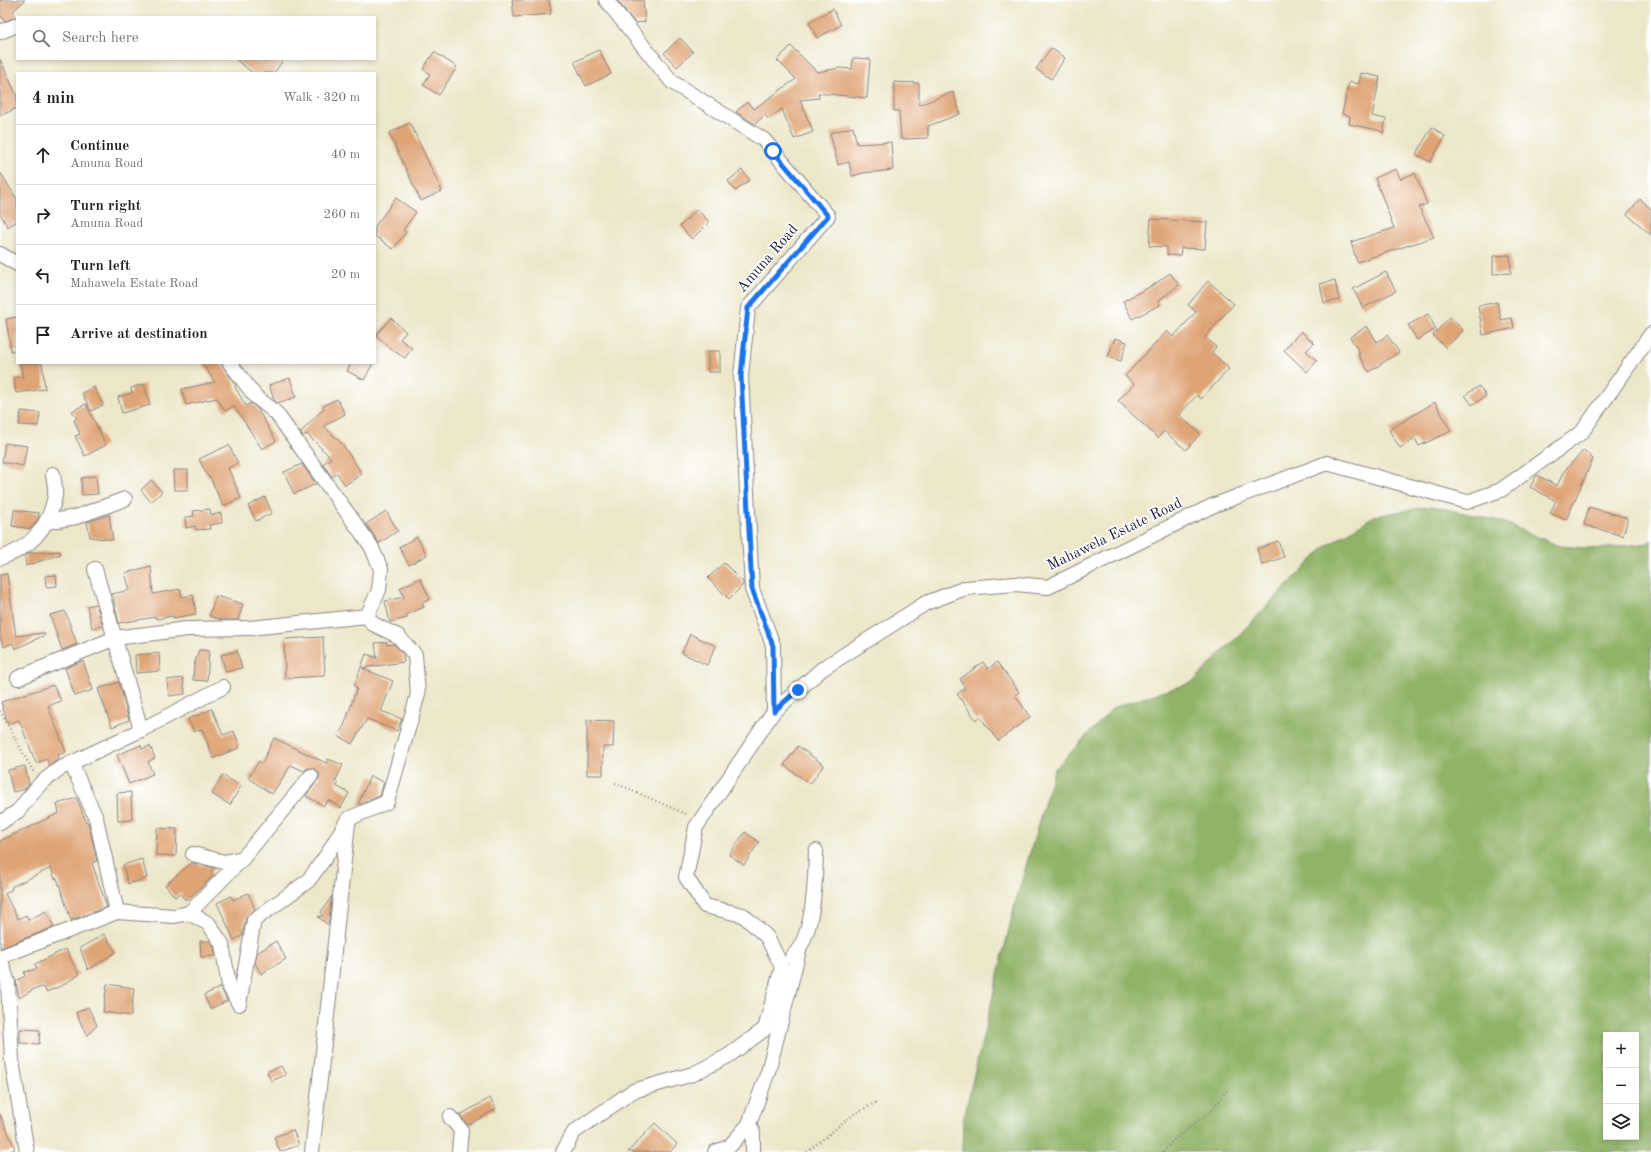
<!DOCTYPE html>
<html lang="en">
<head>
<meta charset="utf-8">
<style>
	:root { --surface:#fff; --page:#f6f6f6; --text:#222; --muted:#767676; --line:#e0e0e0 }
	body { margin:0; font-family:"Old Standard TT",serif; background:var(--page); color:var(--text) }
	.controls { position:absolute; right:12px; bottom:12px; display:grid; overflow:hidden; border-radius:0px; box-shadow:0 2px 6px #0003 }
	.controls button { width:36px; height:36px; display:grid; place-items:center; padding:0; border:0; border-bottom:1px solid var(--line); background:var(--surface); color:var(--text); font:20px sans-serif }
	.stop { position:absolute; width:12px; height:12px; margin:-9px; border:3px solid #1a73e8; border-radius:50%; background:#fff }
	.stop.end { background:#1a73e8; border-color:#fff; box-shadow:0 1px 4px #0008 }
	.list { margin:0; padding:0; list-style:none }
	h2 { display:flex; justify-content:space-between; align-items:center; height:52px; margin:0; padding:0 16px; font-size:17px }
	h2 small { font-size:13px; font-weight:400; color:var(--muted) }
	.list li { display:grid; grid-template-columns:26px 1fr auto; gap:12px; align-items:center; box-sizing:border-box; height:60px; padding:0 16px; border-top:1px solid var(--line) }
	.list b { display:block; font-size:15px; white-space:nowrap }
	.list p { margin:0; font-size:13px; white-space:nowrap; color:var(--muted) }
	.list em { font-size:13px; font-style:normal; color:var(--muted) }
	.icon { flex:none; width:22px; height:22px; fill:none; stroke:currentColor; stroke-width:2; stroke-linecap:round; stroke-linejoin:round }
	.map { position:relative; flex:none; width:1651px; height:1152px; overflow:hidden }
	.search { position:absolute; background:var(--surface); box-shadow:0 2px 6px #0003; left:16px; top:16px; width:360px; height:44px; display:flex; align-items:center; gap:10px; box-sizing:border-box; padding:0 14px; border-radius:0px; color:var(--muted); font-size:15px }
	.panel { position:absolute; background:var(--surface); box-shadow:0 2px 6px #0003; left:16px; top:72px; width:360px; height:292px; border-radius:0px }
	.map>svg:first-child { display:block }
	.forest { fill:#91b367; stroke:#5a6a51; fill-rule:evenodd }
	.building { fill:#dfa476 }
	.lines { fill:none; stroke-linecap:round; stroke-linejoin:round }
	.minor-casing { stroke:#888482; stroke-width:16 }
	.path { stroke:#888482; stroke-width:2.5; stroke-dasharray:1 3; stroke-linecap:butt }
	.minor { stroke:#fff; stroke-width:14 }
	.route { stroke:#1a73e8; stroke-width:5 }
	.labels { text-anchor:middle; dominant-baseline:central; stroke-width:3.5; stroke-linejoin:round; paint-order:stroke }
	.street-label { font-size:15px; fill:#22223b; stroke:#fff }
</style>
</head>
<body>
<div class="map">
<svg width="1651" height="1152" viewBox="0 0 1651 1152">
	<rect width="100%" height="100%" fill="#fff"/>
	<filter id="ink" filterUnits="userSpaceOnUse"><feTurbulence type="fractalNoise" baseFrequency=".025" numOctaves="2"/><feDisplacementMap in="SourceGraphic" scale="8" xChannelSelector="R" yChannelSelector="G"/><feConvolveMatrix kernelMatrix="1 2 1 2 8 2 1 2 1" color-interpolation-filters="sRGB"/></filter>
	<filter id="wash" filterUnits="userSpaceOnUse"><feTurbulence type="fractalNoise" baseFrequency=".012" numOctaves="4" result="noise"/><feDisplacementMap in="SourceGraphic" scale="16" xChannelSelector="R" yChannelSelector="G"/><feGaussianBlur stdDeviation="0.9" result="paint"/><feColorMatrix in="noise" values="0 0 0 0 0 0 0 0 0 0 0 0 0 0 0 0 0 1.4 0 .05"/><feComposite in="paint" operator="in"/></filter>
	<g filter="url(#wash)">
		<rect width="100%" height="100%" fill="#ede7ca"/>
		<path class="forest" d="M1432,506L1500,521L1559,546L1600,549L1648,543L1651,540V1152H962L963,1121L1015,904L1054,770L1114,707L1193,682L1325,547L1374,516ZM1606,1035H1636V1137H1606Z"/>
		<g id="blocks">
			<g class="building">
				<polygon points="0,0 25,0 13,11 18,16 5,21 0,15"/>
				<polygon points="512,0 549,0 551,14 514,17"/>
				<polygon points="617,0 643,0 645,22 635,23"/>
				<polygon points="833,9 841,25 817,38 809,22"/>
				<polygon points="680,38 693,52 677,67 664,53"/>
				<polygon points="791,46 817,72 840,68 852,69 853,58 870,59 867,98 818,93 819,98 800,100 813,132 794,139 782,109 768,119 765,115 755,124 736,112 747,102 754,109 796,79 777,60"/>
				<polygon points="1051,48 1065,58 1051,79 1036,69"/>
				<polygon points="599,50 611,74 586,86 574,62"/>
				<polygon points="434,52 457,67 439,95 423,85 430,74 423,69"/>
				<polygon points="0,59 17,96 17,108 0,116"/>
				<polygon points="235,59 284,59 274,73 253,73"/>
				<polygon points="1361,73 1380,77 1372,116 1386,119 1383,133 1378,130 1349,124 1350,116 1342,114 1349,82 1359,84"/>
				<polygon points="894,82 919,83 919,105 953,92 960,114 928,126 928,138 901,139 899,111 894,111"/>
				<polygon points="410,123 442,191 421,201 389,133"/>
				<polygon points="853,127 857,144 891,142 893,170 863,173 852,176 849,162 838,165 830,133"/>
				<polygon points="1432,127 1445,136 1430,162 1416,154"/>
				<polygon points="1396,169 1401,180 1402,178 1415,173 1427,204 1419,207 1434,237 1357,262 1351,242 1394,228 1375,178"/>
				<polygon points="742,170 750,180 735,191 728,181"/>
				<polygon points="0,172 17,199 17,221 8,227 0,214"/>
				<polygon points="396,198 416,212 403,230 406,232 393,249 375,236 375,226"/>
				<polygon points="1640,199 1651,209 1651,235 1627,214"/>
				<polygon points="697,209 709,222 692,239 680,226"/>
				<polygon points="1151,219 1207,222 1205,249 1181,248 1180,256 1167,255 1167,247 1149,246"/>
				<polygon points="1510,255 1511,273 1493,274 1493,256"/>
				<polygon points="1386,272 1396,291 1363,308 1353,289"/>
				<polygon points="1170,273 1179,285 1158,301 1160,305 1132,319 1123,301 1155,284"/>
				<polygon points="1335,280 1339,300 1324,303 1320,284"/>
				<polygon points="1208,281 1234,304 1205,337 1216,347 1212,352 1229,369 1201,399 1197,395 1179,415 1200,434 1186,450 1164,431 1158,438 1118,401 1134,384 1125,376 1167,331 1173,337 1196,312 1188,305"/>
				<polygon points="1497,302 1501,320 1512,318 1514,328 1483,335 1478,306"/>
				<polygon points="1428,314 1436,329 1417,340 1408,325"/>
				<polygon points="17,317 17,351 11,351 6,319"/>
				<polygon points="1450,317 1463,330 1446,348 1433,335"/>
				<polygon points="391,318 406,332 400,339 412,348 405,358 391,349 376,335"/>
				<polygon points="1367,326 1377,342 1387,335 1399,352 1369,372 1358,354 1360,353 1350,337"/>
				<polygon points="1301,331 1314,343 1306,351 1317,361 1307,372 1284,350"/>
				<polygon points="1115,338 1127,342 1121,361 1108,357"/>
				<rect x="708" y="351" width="12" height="21"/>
				<polygon points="20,363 42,363 45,389 16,393 14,378 23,377"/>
				<polygon points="202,363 221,363 236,386 235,387 246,406 251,403 257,408 276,441 262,449 234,406 225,411 217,398 186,405 182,389 215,382"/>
				<polygon points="351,363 373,363 364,380 347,371"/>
				<polygon points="290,378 296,397 277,403 274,400 269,385"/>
				<polygon points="144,384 150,405 122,413 118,397 132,393 131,388"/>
				<polygon points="1479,386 1486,396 1472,405 1465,395"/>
				<polygon points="94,387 103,405 91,411 82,393"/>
				<polygon points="337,399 345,414 324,426 343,445 362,474 345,485 337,473 332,477 323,464 331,458 307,434 303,436 300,433 324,408 323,406"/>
				<polygon points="1435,402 1451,431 1419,446 1415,439 1400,448 1389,430"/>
				<polygon points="86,404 106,445 85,456 75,436 80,434 74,420 77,418 72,411"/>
				<polygon points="21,411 40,413 38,426 19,425"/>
				<polygon points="5,443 27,446 23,466 2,462"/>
				<polygon points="229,445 238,463 228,468 241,498 223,506 210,477 208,477 199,459"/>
				<polygon points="1584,450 1593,459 1566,520 1550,513 1556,501 1530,487 1537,475 1557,486 1564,471"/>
				<polygon points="302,464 316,484 294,494 284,472"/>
				<polygon points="173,470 188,470 188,490 174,490"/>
				<polygon points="96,476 98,494 82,495 81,478"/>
				<polygon points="151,480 162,492 151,502 141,490"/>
				<polygon points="265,497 272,513 256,521 248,506"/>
				<polygon points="1589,507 1628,518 1623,536 1584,525"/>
				<polygon points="210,509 211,515 221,513 222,523 209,525 210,529 196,530 195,526 186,528 185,517 194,516 193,511"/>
				<polygon points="14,510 39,513 38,519 31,529 12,526"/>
				<polygon points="386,511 398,531 379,543 366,524"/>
				<polygon points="109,515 113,540 90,537 87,522"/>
				<polygon points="417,537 427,555 409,565 399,547"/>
				<polygon points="1278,541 1284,557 1262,565 1257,549"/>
				<polygon points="60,551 61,554 26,566 25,556 30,553"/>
				<polygon points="724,563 743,582 743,585 729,599 708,578"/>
				<polygon points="151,566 153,594 180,589 182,597 193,595 196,614 173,618 173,616 156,619 156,617 119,623 112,594 130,590 125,573"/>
				<polygon points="7,574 16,636 44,633 45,635 15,649 13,643 4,647 0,637 0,575"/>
				<polygon points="56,575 57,586 46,587 45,576"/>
				<polygon points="420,578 430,599 422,603 424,607 406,615 407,618 390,622 385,601 404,597 400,588"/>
				<polygon points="216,596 243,604 238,620 222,620 209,616"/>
				<polygon points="96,604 103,626 92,628 87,606"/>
				<polygon points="65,611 77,644 62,650 50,615"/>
				<polygon points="690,634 716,646 707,665 682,653"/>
				<polygon points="323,637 325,676 285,678 284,639"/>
				<polygon points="387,642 387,645 394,644 403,654 404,662 362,668 393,681 381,711 402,719 397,731 367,719 352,744 338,736 344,726 357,688 354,686 366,654 377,658 375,643"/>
				<polygon points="199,650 209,651 207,681 193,680 194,665"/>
				<polygon points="237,651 242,668 226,672 221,655"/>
				<polygon points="159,653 160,671 136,673 135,655"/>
				<polygon points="83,661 93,690 75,696 65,668"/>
				<polygon points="983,662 988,669 997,662 1019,692 1015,695 1030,717 998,741 980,717 976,720 957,694 965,688 960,679"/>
				<polygon points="183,678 185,694 169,696 167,680"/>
				<polygon points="119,682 129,720 112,727 98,689"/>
				<polygon points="53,685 61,701 48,706 66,752 58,755 59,759 49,766 47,759 36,763 19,720 8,724 1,702"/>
				<polygon points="212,709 223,735 234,731 239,744 239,748 213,758 202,729 194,732 188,719"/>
				<polygon points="587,720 614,721 613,747 603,747 603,775 587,775"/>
				<polygon points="274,738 326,763 328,759 343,765 335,782 338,783 336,786 349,793 341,808 328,800 324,806 306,796 319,778 319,773 313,768 308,768 304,771 291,765 272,794 248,778 259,761 262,763"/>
				<polygon points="141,745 142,749 150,746 155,758 148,762 153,774 129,784 117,755"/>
				<polygon points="798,746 824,765 810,784 784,765"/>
				<polygon points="25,766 29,784 25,789 13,792 8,770"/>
				<polygon points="222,775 241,786 230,805 212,794"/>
				<polygon points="370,776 384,782 380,796 358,805"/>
				<polygon points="131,792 132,820 118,821 117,793"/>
				<polygon points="77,798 86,822 88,822 97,861 92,863 107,907 71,920 57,878 55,879 51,868 11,887 12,889 5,894 18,919 26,915 28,920 46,911 54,927 0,948 0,841 59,813 57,804"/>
				<polygon points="157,828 177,829 176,856 156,855"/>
				<polygon points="745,832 759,842 744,865 729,855"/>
				<polygon points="142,859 147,878 128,884 123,865"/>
				<polygon points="192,863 215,868 210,872 213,876 188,899 184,899 180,893 175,897 165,885"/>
				<polygon points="248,893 255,909 246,918 242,936 234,940 217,903 231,896 233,900"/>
				<polygon points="332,896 328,925 318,917 323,915 321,912"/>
				<polygon points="104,934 116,952 88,970 80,948"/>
				<polygon points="200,941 210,941 214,947 215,956 201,957"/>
				<polygon points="276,941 286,959 261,974 255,963 257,953"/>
				<polygon points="66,949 79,975 61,986 46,992 44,987 34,989 19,998 16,981 25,976 24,972 37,969 35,964"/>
				<polygon points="107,984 134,988 131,1016 103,1012"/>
				<polygon points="221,987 227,1001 210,1009 204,995"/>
				<polygon points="88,1007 97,1025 87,1036 76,1013"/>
				<polygon points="20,1029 40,1030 39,1044 20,1043"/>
				<polygon points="281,1066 286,1075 271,1081 267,1072"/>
				<polygon points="490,1098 496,1109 468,1125 460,1115"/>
				<polygon points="0,1114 15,1149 7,1152 0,1152"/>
				<polygon points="655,1123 677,1144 670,1152 628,1152"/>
				<polygon points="293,1130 299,1145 280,1152 274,1137"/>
			</g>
		</g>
	</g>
	<g filter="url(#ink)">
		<use href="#blocks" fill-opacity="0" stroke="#888482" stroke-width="1"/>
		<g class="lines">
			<defs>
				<g id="minor">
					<polyline points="606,0 672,82 764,140 828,216 748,308 741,376 752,589 773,645 774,711"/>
					<polyline points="0,32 17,25"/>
					<polyline points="0,254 17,264"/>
					<polyline points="46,522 76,517 125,499"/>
					<path d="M0,558C31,548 49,528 55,496C56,490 54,481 53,474"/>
					<polyline points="95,569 141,730"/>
					<polyline points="18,678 115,638 187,629 250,628 367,616"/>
					<polyline points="71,763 96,818 117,912"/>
					<polyline points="0,823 18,811 40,784 59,769 141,730 223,687"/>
					<polyline points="193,854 224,862 243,858"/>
					<polyline points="189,913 209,924 222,944 229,986 239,1004 254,920 308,881 327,855 348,819 387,802 418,694 415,655 398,636 373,624 367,616 379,590 381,569 371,546 276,413 255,396 230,363"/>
					<polyline points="0,957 117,912 174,916 189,913 243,858 311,776"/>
					<polyline points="0,957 8,983 12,1061 27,1152"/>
					<path d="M792,957C815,936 815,880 816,851"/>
					<polyline points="450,1117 461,1130 459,1152"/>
					<polyline points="749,1124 753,1133 753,1152"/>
					<polyline points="312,1152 348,824"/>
					<polyline points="563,1152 574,1132 633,1091 693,1074 728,1056 765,1029 782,967 767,937 743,915 705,906 686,877 696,827 774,711 822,669 926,603 966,588 1015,584 1048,587 1212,506 1327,463 1467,502 1501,490 1582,432 1651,334"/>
					<polyline points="715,1152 729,1147 749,1124 768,1072 799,951"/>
				</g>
			</defs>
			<use href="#minor" class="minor-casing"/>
			<g class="path">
				<polyline points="0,711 34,773"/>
				<polyline points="615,783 688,815"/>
				<polyline points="807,1152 854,1114 877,1102"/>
				<polyline points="1163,1152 1176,1138 1212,1110 1228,1089"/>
			</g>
			<use href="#minor" class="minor"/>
		</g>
	</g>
	<g class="lines" filter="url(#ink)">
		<polyline class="route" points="773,151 828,216 748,308 741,376 752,589 773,646 774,711 798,690"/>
	</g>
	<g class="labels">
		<g class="street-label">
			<text transform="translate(768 259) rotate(-49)">Amuna Road</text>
			<text transform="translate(1115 535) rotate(-26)">Mahawela Estate Road</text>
		</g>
	</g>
</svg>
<div class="controls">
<button>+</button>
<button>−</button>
<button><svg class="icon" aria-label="layers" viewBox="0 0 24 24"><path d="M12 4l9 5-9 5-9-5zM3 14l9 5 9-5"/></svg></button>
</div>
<div class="stop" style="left:773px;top:151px"></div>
<div class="stop end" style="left:798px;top:690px"></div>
<div class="search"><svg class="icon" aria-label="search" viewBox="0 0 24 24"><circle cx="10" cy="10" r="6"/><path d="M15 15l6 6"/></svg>Search here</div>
<section class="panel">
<h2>4 min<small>Walk · 320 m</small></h2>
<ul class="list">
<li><svg class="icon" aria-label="ahead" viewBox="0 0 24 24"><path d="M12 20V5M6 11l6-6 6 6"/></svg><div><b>Continue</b><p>Amuna Road</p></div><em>40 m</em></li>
<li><svg class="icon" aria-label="right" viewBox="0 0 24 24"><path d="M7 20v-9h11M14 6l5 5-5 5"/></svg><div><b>Turn right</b><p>Amuna Road</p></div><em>260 m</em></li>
<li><svg class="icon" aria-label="left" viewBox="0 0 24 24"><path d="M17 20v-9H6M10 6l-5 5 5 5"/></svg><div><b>Turn left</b><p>Mahawela Estate Road</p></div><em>20 m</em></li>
<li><svg class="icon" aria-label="arrive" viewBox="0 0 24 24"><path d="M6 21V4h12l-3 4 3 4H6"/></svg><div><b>Arrive at destination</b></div></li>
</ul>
</section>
</div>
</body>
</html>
